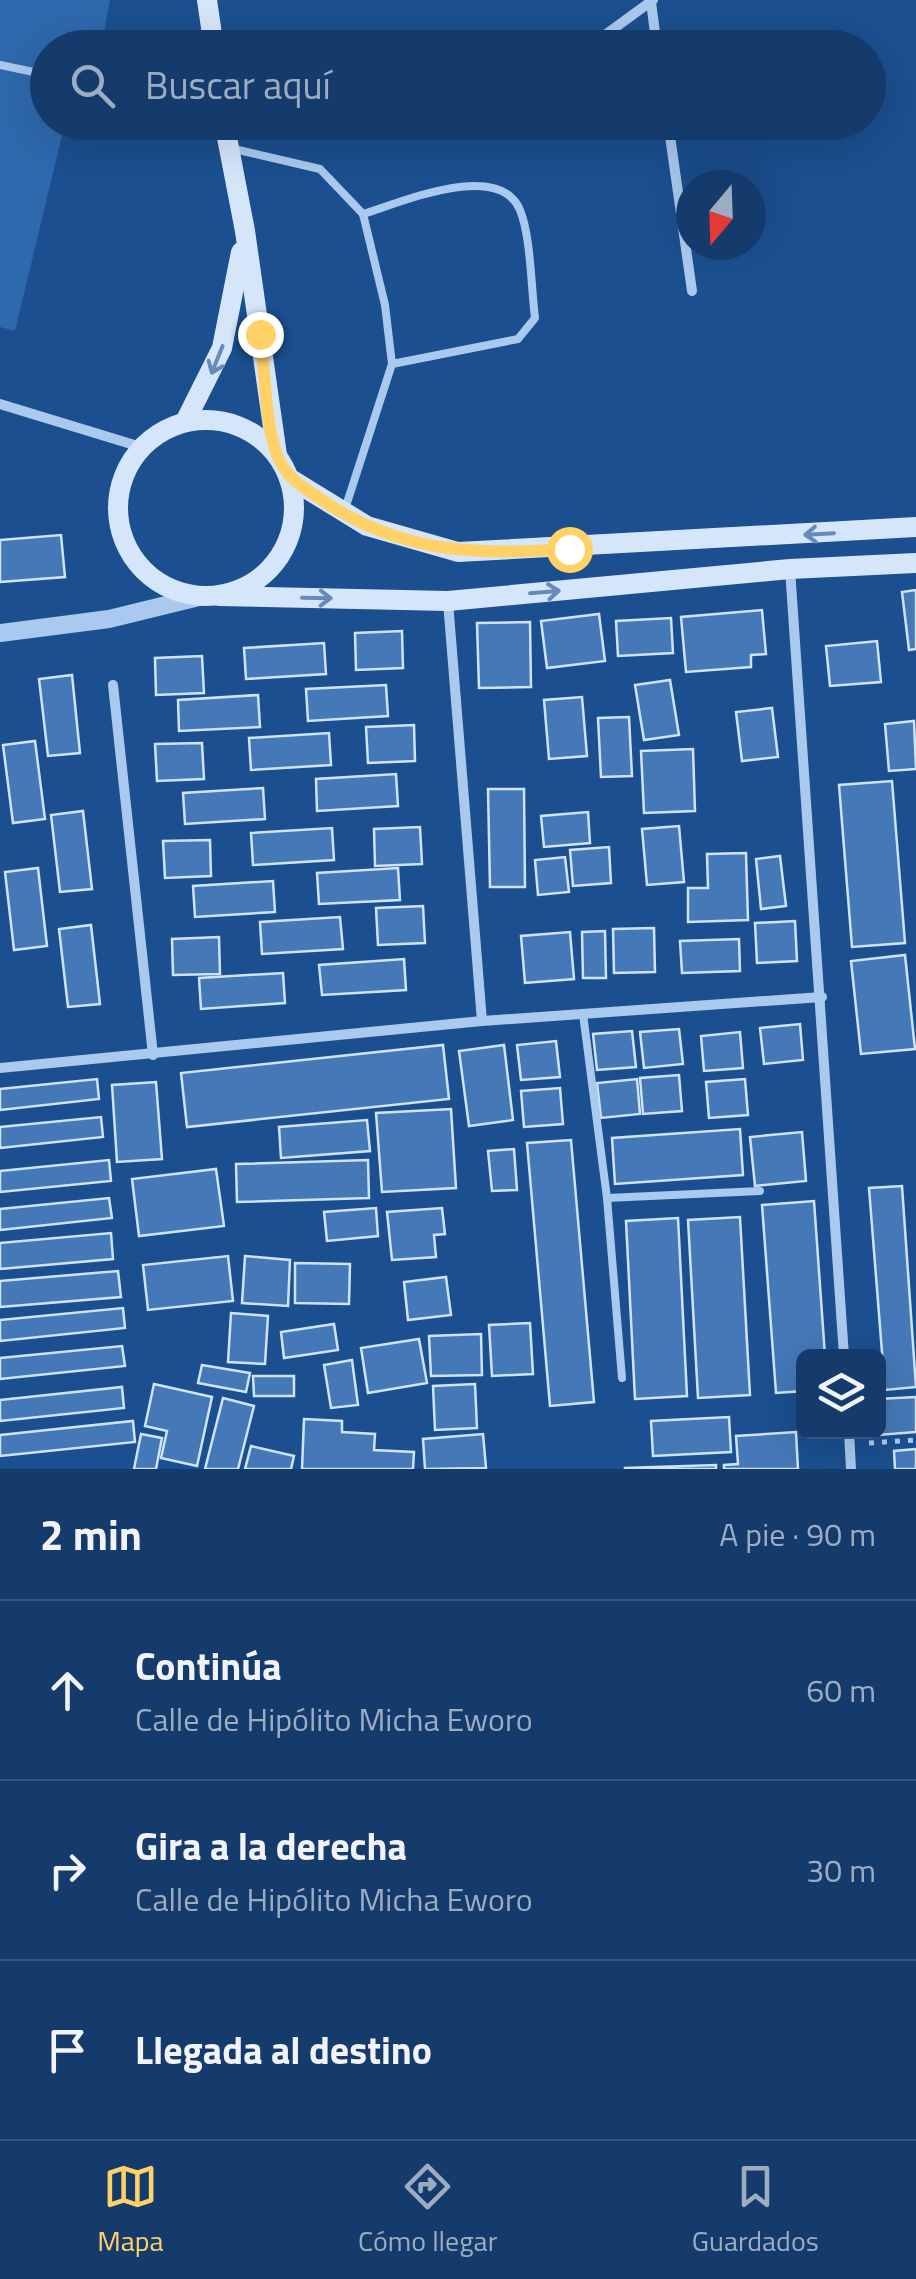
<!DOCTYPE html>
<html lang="es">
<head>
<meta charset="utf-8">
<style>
	:root { --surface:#143b6b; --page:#1d4271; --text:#f1f3f6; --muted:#9dadc1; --line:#33557e; --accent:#ffd166 }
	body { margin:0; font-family:"Titillium Web",sans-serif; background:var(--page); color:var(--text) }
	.controls { position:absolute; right:30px; bottom:30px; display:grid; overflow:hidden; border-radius:15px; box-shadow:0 10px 40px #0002 }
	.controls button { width:90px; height:90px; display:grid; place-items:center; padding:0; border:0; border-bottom:2px solid var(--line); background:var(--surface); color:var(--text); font:50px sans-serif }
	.compass { position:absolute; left:676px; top:170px; width:90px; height:90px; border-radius:50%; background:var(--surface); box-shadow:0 10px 40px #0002; rotate:199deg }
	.stop { position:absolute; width:30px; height:30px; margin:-22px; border:8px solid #ffd166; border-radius:50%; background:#fff }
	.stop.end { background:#ffd166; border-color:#fff; box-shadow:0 2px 10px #0008 }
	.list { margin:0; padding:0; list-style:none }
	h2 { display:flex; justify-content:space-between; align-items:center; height:130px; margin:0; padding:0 40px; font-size:42px }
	h2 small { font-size:32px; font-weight:400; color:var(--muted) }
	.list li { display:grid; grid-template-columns:65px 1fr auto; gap:30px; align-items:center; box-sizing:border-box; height:180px; padding:0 40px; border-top:2px solid var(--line) }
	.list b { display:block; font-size:38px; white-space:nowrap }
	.list p { margin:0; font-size:32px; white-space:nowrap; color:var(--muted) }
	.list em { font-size:32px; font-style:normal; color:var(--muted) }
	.icon { flex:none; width:55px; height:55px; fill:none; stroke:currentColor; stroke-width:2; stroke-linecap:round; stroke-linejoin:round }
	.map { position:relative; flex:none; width:916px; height:1469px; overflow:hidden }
	.search { position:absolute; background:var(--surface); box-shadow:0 10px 40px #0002; left:30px; right:30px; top:30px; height:110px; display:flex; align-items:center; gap:25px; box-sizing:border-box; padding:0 35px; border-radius:55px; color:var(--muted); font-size:38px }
	.sheet { height:670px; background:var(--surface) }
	nav { display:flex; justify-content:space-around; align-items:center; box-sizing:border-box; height:140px; border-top:2px solid var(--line); background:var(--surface); font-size:28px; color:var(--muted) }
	nav a { display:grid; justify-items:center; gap:5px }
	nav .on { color:var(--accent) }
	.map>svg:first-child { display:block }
	.green { fill:#2e69ad }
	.building { fill:#4478b7; stroke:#cfe3fa; stroke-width:2.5 }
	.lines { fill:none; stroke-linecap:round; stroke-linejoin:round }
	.path { stroke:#a9c9ee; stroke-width:5; stroke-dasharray:5 8; stroke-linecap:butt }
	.service { stroke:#a9c9ee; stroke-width:8 }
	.minor { stroke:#a9c9ee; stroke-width:10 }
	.tertiary { stroke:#a9c9ee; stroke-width:18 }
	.secondary { stroke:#d6e6fa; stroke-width:20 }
	.oneway { stroke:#668bba }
	.route { stroke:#ffd166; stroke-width:12 }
</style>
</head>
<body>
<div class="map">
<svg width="916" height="1469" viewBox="0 0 916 1469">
	<rect width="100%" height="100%" fill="#1b4f8f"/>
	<polygon class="green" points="0,0 110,0 101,47 48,48 48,122 65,123 15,331 0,327"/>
	<g class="building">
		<polygon points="61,535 65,577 0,582 0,540"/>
		<polygon points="916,590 916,649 909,650 902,592"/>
		<polygon points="762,610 766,654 751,655 751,667 686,672 681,617"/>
		<polygon points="599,614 605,661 547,668 541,621"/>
		<polygon points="671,618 673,653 618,656 616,621"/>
		<polygon points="530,622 531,687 479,688 477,623"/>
		<polygon points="402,631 403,668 356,670 355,633"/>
		<polygon points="877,641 881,682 830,686 826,646"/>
		<polygon points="324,643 326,674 246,679 244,648"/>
		<polygon points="202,656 204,693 156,695 155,658"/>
		<polygon points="72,675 80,753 48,756 39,679"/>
		<polygon points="670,680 679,735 644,740 635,685"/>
		<polygon points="386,685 388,716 308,721 306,689"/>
		<polygon points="258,695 260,727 179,731 178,700"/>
		<polygon points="582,697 587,756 549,759 544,700"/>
		<polygon points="772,708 778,757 742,761 736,712"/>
		<polygon points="629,717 632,776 601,777 598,718"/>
		<polygon points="914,721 916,769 889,771 885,724"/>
		<polygon points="414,725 415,761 368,763 366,727"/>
		<polygon points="329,733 331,765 251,770 249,738"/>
		<polygon points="35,741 45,819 13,823 3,745"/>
		<polygon points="202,743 204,779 157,781 155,744"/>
		<polygon points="693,749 695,811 644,813 641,751"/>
		<polygon points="396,774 398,806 317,811 316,779"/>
		<polygon points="892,781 905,943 852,947 839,785"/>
		<polygon points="263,788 265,819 185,824 183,793"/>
		<polygon points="488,789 524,789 525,887 490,887"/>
		<polygon points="83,811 92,889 60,892 51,815"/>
		<polygon points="588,812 590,843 544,847 541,816"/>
		<polygon points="679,826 684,882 647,885 642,829"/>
		<polygon points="420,827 422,864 375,866 374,829"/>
		<polygon points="332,828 334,860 253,865 251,833"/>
		<polygon points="210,840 211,876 165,878 163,841"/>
		<polygon points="609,847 611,883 573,886 570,850"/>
		<polygon points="746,853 748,920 688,922 688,888 708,888 707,854"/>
		<polygon points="780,856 786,906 761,909 756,859"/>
		<polygon points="565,857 569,892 538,895 535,860"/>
		<polygon points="38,868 47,946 14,950 5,872"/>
		<polygon points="398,868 400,900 319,904 317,873"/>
		<polygon points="273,881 275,912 195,917 193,886"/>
		<polygon points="423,906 425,943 378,945 376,908"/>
		<polygon points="340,917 343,949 262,954 260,922"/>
		<polygon points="795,921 797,961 757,963 755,923"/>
		<polygon points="91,925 100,1004 68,1007 59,929"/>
		<polygon points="654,928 655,972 614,973 613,929"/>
		<polygon points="605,931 606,978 583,978 582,932"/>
		<polygon points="570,932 574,979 525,983 521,936"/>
		<polygon points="219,937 220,974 173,975 172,939"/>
		<polygon points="739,939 740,971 682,973 680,941"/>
		<polygon points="905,955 915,1049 861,1054 851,961"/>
		<polygon points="404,959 406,990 322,995 319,965"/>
		<polygon points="283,973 285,1003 201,1009 199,978"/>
		<polygon points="800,1024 803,1060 764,1064 760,1028"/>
		<polygon points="679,1029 683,1064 644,1068 640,1032"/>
		<polygon points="632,1031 636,1067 597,1070 593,1034"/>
		<polygon points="740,1032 743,1068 704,1071 701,1036"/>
		<polygon points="556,1041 560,1077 521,1080 517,1045"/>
		<polygon points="443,1045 449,1099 187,1127 181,1073"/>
		<polygon points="504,1045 513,1120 469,1126 459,1051"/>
		<polygon points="679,1075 682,1111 643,1114 640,1078"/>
		<polygon points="97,1079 99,1099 0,1110 0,1089"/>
		<polygon points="637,1079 640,1114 601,1118 597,1083"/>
		<polygon points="745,1079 748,1115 709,1118 706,1082"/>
		<polygon points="156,1082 162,1159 117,1162 112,1085"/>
		<polygon points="560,1088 563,1124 524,1127 521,1091"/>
		<polygon points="451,1109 456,1188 382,1192 376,1113"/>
		<polygon points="101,1117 103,1137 0,1148 0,1127"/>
		<polygon points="367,1120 370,1151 281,1158 279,1127"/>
		<polygon points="740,1129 743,1175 615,1184 612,1138"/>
		<polygon points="802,1132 806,1181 755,1186 750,1137"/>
		<polygon points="571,1140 594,1402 550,1406 527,1143"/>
		<polygon points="514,1149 517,1190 492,1191 488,1151"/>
		<polygon points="109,1160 111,1181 0,1192 0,1171"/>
		<polygon points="368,1160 369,1198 237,1202 236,1164"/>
		<polygon points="216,1169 224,1226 139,1236 132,1179"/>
		<polygon points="902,1186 916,1387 885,1390 869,1188"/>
		<polygon points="109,1198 112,1218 0,1230 0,1209"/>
		<polygon points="814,1201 825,1356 804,1356 804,1391 776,1393 762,1205"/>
		<polygon points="376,1208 378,1236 327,1241 324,1212"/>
		<polygon points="442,1208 445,1234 434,1235 436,1257 392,1260 387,1212"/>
		<polygon points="740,1217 750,1395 698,1398 688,1220"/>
		<polygon points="678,1218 687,1396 635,1399 626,1221"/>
		<polygon points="111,1233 113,1259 0,1269 0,1243"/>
		<polygon points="228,1256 233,1301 148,1310 143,1265"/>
		<polygon points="245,1256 290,1260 288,1306 242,1303"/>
		<polygon points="295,1263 350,1264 349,1304 295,1303"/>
		<polygon points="118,1271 121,1297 0,1307 0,1281"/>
		<polygon points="446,1277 451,1315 408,1320 404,1282"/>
		<polygon points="123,1308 125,1328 0,1341 0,1320"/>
		<polygon points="231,1313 268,1316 265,1364 228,1362"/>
		<polygon points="530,1323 533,1374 492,1376 489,1325"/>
		<polygon points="334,1324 338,1350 284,1358 281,1332"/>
		<polygon points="481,1334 482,1375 431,1376 429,1336"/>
		<polygon points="419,1339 427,1383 368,1393 361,1348"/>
		<polygon points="122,1346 125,1366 0,1379 0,1358"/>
		<polygon points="352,1360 358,1405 331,1408 324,1365"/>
		<polygon points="202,1365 250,1373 246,1392 198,1383"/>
		<polygon points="253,1376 294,1376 294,1396 254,1396"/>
		<polygon points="154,1384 212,1397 197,1466 161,1458 167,1431 145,1426"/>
		<polygon points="475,1384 477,1428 435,1430 433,1386"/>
		<polygon points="122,1387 124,1408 0,1421 0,1400"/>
		<polygon points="916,1397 916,1432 878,1435 878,1399"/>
		<polygon points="223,1398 254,1406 238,1469 205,1469"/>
		<polygon points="729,1417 731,1452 653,1456 651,1421"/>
		<polygon points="304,1419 342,1421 342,1432 375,1434 374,1450 414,1452 413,1469 302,1469"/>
		<polygon points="133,1421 135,1442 0,1456 0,1435"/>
		<polygon points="796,1432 798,1469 724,1469 724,1465 738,1464 736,1436"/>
		<polygon points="141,1434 162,1438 156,1469 134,1469"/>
		<polygon points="483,1434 486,1468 425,1469 423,1439"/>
		<polygon points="251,1446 294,1456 291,1469 245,1469"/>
		<polygon points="916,1449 916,1469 895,1469 894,1451"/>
		<polygon points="716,1465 716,1469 625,1469 625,1468"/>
	</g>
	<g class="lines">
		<polyline class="path" points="869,1443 916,1440"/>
		<g class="service">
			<polyline points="0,65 48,75"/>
			<polyline points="234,149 320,169 363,214 385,305 392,364 345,509"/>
			<path d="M363,214C400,203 499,159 520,210C531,237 531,287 535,318L518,339L392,364"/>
			<polyline points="583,1014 607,1198 622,1378"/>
			<polyline points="607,1198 760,1191"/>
		</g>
		<g class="minor">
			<polyline points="651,2 657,48"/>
			<polyline points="578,48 605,35 653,0"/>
			<polyline points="668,122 692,291"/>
			<polyline points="0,404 141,447"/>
			<polyline points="790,569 844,1356"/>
			<polyline points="448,602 482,1021"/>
			<polyline points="113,685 153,1055"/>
			<polyline points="0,1068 482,1021 822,997"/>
			<polyline points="849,1432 851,1469"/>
		</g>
		<polyline class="tertiary" points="0,633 109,619 203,596"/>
		<g class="secondary">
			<polyline points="207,0 214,48"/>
			<polyline points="224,122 245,231 277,455"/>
			<circle cx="206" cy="508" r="88"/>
			<polyline points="185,422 222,348 241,252"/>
			<polyline points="289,478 367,526 458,552 916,527"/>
			<polyline points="219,596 448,601 790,569 916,563"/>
		</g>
	</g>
	<defs><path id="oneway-shaft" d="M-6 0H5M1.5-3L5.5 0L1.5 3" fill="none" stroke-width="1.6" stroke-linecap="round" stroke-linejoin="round" transform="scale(2.5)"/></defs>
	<g class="oneway">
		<use href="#oneway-shaft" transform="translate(217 360) rotate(112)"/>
		<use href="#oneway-shaft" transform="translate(819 534) rotate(177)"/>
		<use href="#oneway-shaft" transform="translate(545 592) rotate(-5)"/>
		<use href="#oneway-shaft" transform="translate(317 598) rotate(1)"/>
	</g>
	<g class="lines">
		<path class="route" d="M260,334C265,369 265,424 277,455C285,476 301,486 319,498C400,554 475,555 569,549"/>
	</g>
</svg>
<div class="controls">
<button><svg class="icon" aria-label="layers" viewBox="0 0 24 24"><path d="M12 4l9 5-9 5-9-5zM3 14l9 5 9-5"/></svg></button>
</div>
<svg class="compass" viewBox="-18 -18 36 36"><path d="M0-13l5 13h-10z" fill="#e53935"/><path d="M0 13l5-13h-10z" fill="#9dadc1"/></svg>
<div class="stop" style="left:569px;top:549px"></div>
<div class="stop end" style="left:260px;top:334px"></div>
<div class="search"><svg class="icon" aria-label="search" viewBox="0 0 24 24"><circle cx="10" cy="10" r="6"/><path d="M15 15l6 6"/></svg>Buscar aquí</div>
</div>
<section class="sheet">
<h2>2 min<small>A pie · 90 m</small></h2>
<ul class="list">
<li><svg class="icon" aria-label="ahead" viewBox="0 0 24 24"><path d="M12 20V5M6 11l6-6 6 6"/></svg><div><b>Continúa</b><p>Calle de Hipólito Micha Eworo</p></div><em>60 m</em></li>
<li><svg class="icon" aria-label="right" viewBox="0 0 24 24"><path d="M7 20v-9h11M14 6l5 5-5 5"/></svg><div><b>Gira a la derecha</b><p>Calle de Hipólito Micha Eworo</p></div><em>30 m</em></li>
<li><svg class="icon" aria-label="arrive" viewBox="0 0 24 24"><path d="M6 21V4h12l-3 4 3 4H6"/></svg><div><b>Llegada al destino</b></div></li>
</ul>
</section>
<nav>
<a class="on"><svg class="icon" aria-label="map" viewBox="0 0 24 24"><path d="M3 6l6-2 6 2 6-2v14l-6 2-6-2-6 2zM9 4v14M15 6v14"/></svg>Mapa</a>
<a><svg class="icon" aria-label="directions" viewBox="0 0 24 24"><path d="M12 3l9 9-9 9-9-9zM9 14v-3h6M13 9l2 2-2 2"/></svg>Cómo llegar</a>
<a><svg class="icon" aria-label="saved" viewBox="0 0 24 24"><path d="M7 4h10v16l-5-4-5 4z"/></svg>Guardados</a>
</nav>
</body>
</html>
